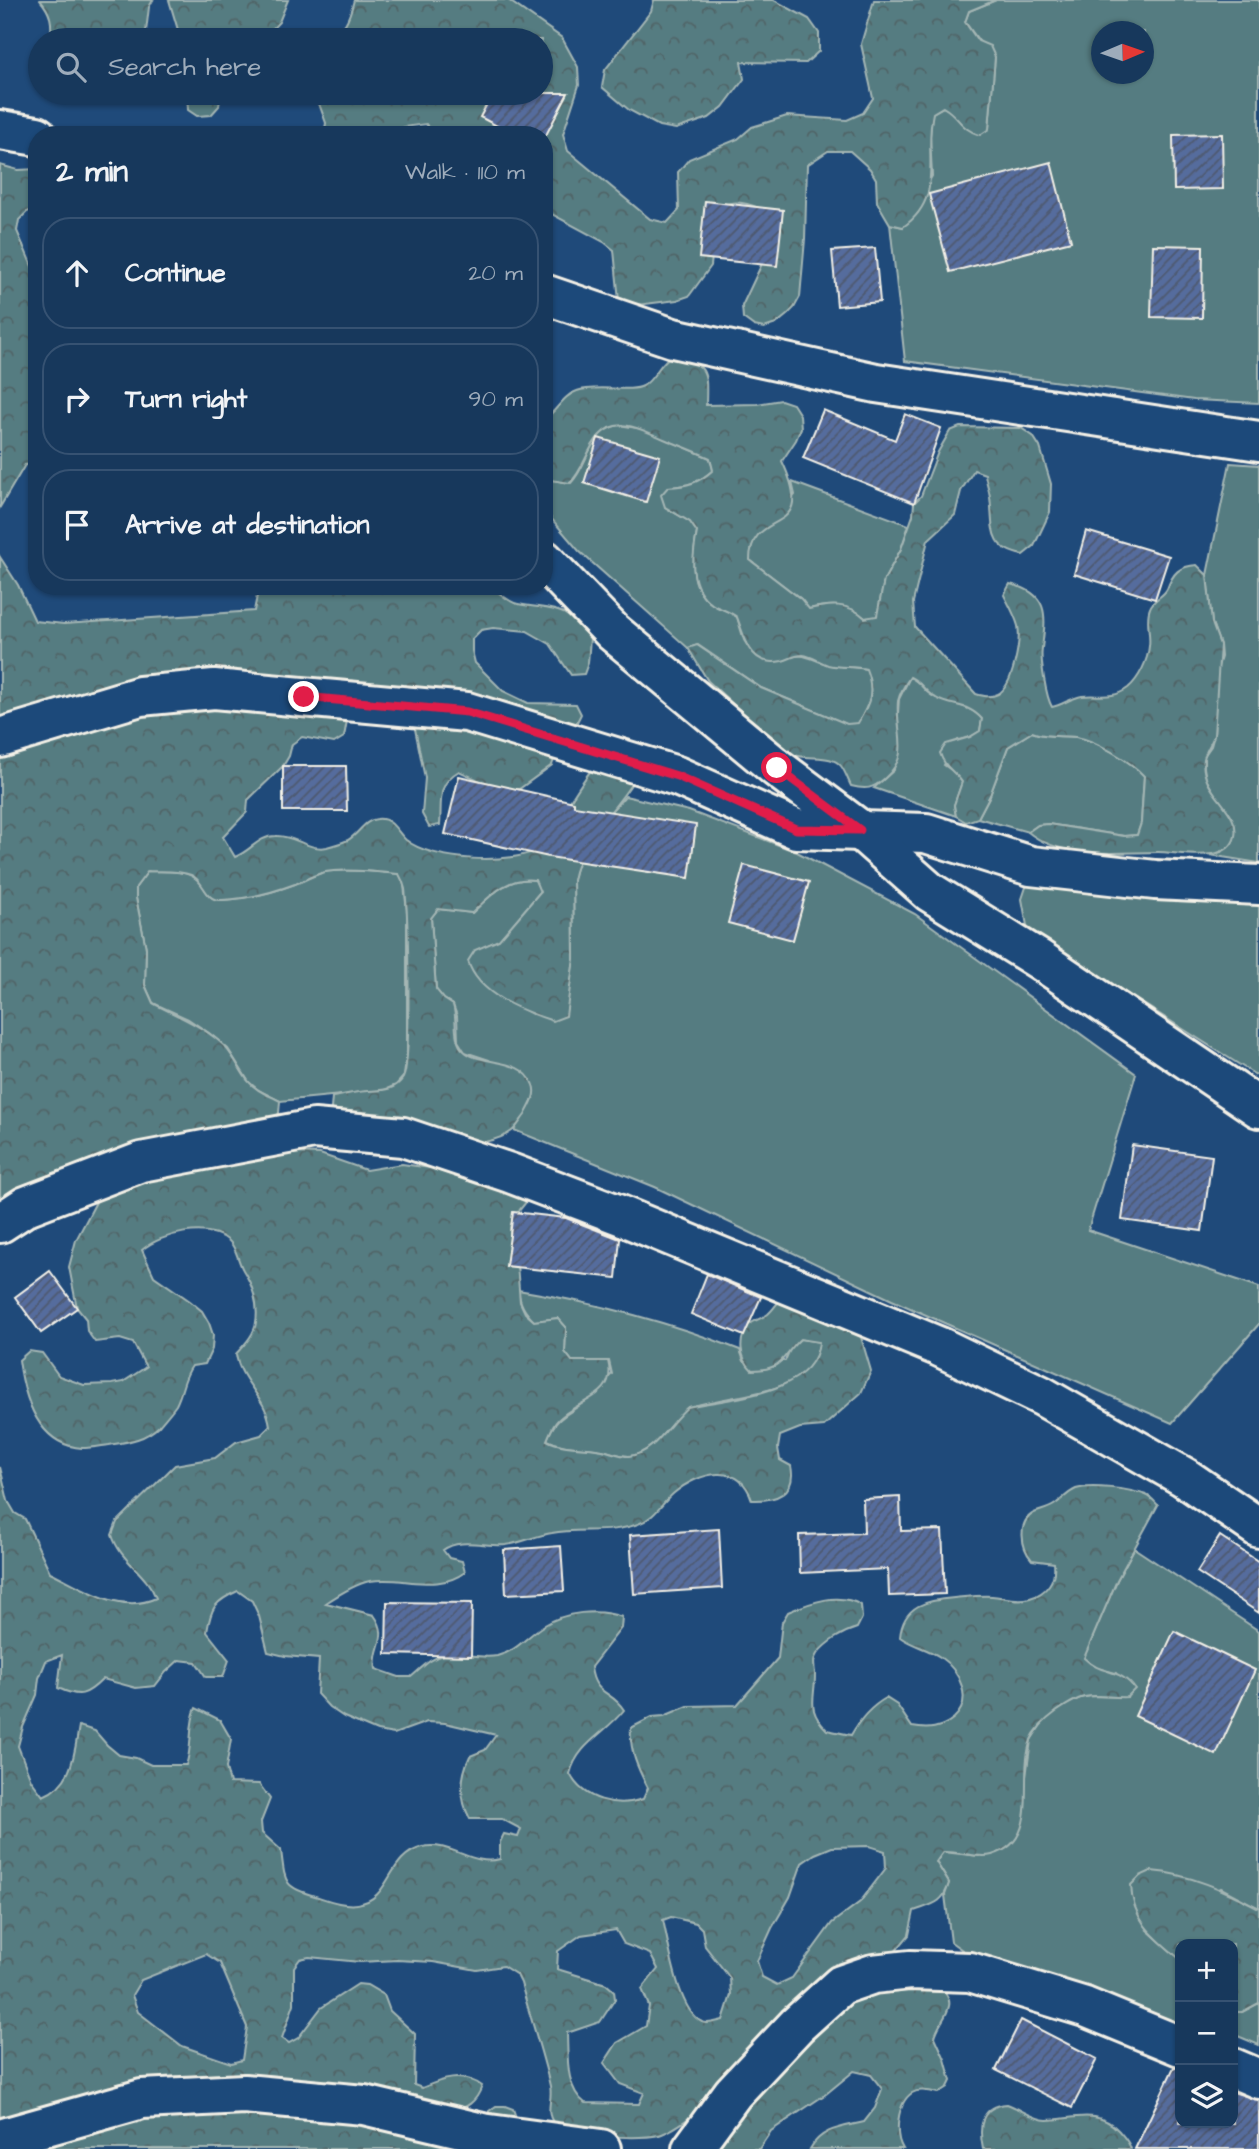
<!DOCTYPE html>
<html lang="en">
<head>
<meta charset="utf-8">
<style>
	:root { --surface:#17385c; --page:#203f62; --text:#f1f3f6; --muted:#9eacbb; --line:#365272 }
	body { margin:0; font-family:"Architects Daughter",sans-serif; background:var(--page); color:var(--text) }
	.controls { position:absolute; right:21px; bottom:21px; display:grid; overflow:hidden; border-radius:14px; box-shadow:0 2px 5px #0004 }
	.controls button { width:63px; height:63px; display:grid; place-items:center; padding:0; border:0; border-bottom:2px solid var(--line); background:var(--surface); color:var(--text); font:35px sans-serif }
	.compass { position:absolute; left:1091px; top:21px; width:63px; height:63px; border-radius:50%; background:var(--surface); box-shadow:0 2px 5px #0004; rotate:88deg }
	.stop { position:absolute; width:21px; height:21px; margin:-16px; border:5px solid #e11d48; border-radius:50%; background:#fff }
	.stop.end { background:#e11d48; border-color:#fff; box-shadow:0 2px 7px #0008 }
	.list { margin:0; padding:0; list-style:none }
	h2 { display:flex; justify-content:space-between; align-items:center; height:91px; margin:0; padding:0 28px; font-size:30px }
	h2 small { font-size:23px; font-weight:400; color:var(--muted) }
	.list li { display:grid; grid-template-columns:46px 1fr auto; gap:21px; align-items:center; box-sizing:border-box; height:112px; margin:0 14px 14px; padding:0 14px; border:2px solid var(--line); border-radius:28px }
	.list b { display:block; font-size:26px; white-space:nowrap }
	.list em { font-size:23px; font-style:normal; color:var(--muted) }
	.icon { flex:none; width:38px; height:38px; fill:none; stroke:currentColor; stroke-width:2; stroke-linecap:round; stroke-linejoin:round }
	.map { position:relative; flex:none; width:1259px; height:2149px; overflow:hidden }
	.search { position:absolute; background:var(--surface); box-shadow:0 2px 5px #0004; left:28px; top:28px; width:525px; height:77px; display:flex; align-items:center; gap:18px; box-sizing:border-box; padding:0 24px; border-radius:38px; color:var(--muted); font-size:26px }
	.panel { position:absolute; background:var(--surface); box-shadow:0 2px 5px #0004; left:28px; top:126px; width:525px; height:469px; border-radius:28px }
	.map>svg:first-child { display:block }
	.green { fill:#557b81; stroke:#a4b6b4; stroke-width:2; fill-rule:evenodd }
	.forest { fill:url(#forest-crowns); stroke:#a4b6b4; stroke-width:2; fill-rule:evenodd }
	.building { fill:url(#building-hatch); stroke:#f4f1e8; stroke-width:2 }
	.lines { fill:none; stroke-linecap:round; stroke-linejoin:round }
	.minor-casing { stroke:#f4f1e8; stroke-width:44 }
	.tertiary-casing { stroke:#f4f1e8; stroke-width:44 }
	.minor { stroke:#1f4a7a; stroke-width:38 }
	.tertiary { stroke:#1f4a7a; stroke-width:38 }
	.route { stroke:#e11d48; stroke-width:9 }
</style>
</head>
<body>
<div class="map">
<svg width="1259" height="2149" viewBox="0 0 1259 2149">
	<defs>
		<pattern id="forest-crowns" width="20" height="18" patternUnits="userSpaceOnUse" patternTransform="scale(1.75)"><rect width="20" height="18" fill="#557b81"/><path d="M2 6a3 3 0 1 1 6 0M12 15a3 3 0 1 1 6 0" fill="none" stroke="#506466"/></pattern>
		<pattern id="building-hatch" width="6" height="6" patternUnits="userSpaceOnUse" patternTransform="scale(1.75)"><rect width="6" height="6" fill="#556c9d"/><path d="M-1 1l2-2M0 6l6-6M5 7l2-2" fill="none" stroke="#4e586d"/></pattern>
	</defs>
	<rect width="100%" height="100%" fill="#1f4a7a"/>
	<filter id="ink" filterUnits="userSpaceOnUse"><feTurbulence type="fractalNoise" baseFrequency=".0143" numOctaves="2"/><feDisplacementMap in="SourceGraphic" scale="14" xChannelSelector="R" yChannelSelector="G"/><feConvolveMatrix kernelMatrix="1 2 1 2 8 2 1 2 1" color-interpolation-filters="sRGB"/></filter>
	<g filter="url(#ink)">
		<g class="green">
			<path d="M996,0H1259V403L1194,400L905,361L890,224L903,227L932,176L930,136L932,113L943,107L954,113L961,123L989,128L995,57L979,41L965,22L969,11ZM1102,32H1144V74H1102Z"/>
			<path d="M619,425L643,429L710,458L713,470C699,483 687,486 668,487L665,507L690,522L697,532C692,560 688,591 717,607C724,610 730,612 737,617L744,640L750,650L783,660C806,649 811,662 832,665C844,667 855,667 867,669C875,693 870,703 858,724H846L761,688L698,645L688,648L579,551L544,510V479L571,483C590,463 587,432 619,425Z"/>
			<polygon points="1230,463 1259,465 1259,863 1210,855 1221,852 1218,800 1206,779 1204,768 1204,756 1211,746 1214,735 1217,670 1221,657 1220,645 1212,623 1207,575"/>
			<path d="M792,482L909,525L901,549L884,580L877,617L865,618C849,603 829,604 809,609L801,599L750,560V547L755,536L765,528L795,495Z"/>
			<path d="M910,677C922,683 922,689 931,695C948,705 968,703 982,719L980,731L970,737L958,740L944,765L954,772L962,782L954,805L956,816L874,788L894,770L899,699Z"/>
			<path d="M1032,732C1047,738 1061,735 1076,737C1096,740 1130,761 1144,775L1141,823L1137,835L1124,836L1048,824L1038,825L1028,832L978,818L990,795L1008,747Z"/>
			<path d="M625,796L689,811L797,852L915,914L1136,1074L1088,1230L1259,1287V1324L1172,1423L892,1300L655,1187L514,1130L534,1097L489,1060L465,1052L458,1041L457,1016L453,1005L444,999L436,990L431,918L438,909L472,913C491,895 508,876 535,880L541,891L499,940L488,945L481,982L499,996L532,1014L568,994L574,958L573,880C577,857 591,834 606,816C612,809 619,804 625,796Z"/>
			<path d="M148,871C162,872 183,869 195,878C207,885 205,901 222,900C247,899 271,893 295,884C305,881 315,874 325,872C343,868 380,872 400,874L404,885L407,912V1051L404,1076L396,1085L382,1091L280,1101L258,1090L249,1082L228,1049L209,1033L188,1019L153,1003L145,985L146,948L136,898V887Z"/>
			<polygon points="1027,884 1259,900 1259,1077 1028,931 1022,899"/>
			<path d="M518,1290C597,1303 667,1321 740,1350L744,1361H785L790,1349L800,1339L820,1342C813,1383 775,1389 741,1396C723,1399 706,1403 688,1407C670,1421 654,1455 629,1456C618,1456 607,1450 596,1449C579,1447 562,1448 547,1440C556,1414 570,1415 589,1398C597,1391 604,1382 612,1374L609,1361H572L565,1352L566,1327L558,1318L534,1321C524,1311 520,1304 518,1290Z"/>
			<polygon points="1134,1548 1259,1631 1259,1908 1221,1888 1147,1930 1180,1959 1180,2020 1168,2028 968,1954 951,1942 945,1895 949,1883 936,1862 943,1852 979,1856 1026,1777 1031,1740 1045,1719 1067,1704 1080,1698 1091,1696 1127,1697 1116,1673 1093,1667 1083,1659 1117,1580"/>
			<polygon points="1259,2003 1259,2045 1233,2034 1233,2012 1242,2012"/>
		</g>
		<g class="forest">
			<path d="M40,0H153L149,7L145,40H50C53,23 51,13 40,0Z"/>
			<polygon points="169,0 288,0 279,22 262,40 181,40"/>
			<path d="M354,0H508L562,38L578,67L579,85L563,134L568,151L650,219L667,223L679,210L678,172L689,159L738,139L752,127L787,116L847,120L863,113L873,98L861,44L874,0H996L969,11L965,22L978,41L990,46L995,57L989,129L980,135C961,130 959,116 943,107L933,113C923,155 946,197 903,227L890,224L877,202L876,179L870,169L850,151H828L807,165L805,239L800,297L794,308L787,315L776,324L764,328L754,326L743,318L742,306L766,255L759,208C744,202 730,199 717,209L711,266L689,296L677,300L629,306L619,301L614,250L604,242L544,210V135H435L426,124L404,127L395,135H324L326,123L318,101L296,97L290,93H541V40H328C345,30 349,19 354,0Z"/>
			<polygon points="654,0 774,0 809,19 819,33 819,51 806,63 741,62 744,79 723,107 709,118 676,129 659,126 629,110 602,87 605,70 651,11"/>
			<polygon points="187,93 221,93 219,106 211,115 197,116 188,110"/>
			<polygon points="0,165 18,170 37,169 37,208 27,212 19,220 17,231 37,278 37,464 25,465 0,507"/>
			<path d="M673,355C708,366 707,369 706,405L757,404L781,400L793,404L800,415L801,428L796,440L782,461C820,541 750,505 750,560L801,599L809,609C830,604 848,602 865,618L877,616L884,580L901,549L913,515L914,503L921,496L938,452L950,431L960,427L1021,428L1033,436L1040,447L1051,484L1050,512L1034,546L1023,555C986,548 994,526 990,497C989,489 986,482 985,474L974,470L961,491L955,515L928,540L913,602L915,627L976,694C983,696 990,698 998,694C1013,686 1021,641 1018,626C1015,615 1009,605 1004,595L1010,584C1050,593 1046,616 1042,648C1040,660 1046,697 1052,707C1062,705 1071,698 1082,696C1099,694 1112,700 1128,688C1139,679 1148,660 1149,646C1151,634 1145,620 1150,608C1153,599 1163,597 1167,589C1173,573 1179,566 1197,565L1207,575L1212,623L1220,645L1214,735C1212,743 1205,751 1204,759C1198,791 1241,810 1235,836C1229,865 1179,852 1158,852C1117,852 1062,860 1028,832L1038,825L1048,824L1124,836L1137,835L1141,823L1144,776C1130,761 1096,740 1076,737C1061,735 1047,738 1032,732L1008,747L990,795L978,818L966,822L956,816L954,805L962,782C954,771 944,767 940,753L946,744L970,737L980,731L982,719C967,702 953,708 936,698C924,692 923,683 910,677C905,684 900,692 898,701C895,733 912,754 885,778C873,789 866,790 851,786C848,780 845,771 841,766C830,752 803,763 783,750L708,681L688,648L697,645L761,688L847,724L858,723C870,703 875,692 866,669C854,666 840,668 828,665C819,662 812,656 803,655C794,655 790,659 782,661C750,668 745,638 737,617C729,611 720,609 712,604C688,587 692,558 697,532L690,522L665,507L661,495L668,487C687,486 699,483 713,470L710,458C695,451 679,445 664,439C642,430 617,415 599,436C586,451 584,469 570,483L544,479V419C557,412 562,396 577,391C596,384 630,393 643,386C656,378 658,363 673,355Z"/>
			<path d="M0,557L18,585L35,621L64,624L254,611L259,586H490C499,592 508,602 518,604C556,611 563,604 590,638L588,663L584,674L571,675L550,644L527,631L493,628L481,630L472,639V651L475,663L503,691L528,703L576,704L581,714L576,724L565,729L552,765L511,795L459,771C436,784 442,802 440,825L429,827L422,814L425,778L414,724L348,715L344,737L334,743L302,737L292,744L289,756L283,766L248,800L247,812L223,837L235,857C251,851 258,836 276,836C295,835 308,851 327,847C334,845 342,843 348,840C359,834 364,820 377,819C392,817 397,832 406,840C431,861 513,866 540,848C546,844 551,833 555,826C568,805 580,783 596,764L637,775C616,811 581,838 573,880L574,958L566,1016L553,1021C523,1011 478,995 468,961L475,950L499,940L540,892L535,880C508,876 491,895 472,913L438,909L431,918L436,989L444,999L453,1005C457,1017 454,1031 458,1042C467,1070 521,1052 533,1085C537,1095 530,1106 525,1115C521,1120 517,1127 512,1131C499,1141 471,1146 455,1143C417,1138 379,1124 341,1115L331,1109L332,1097C341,1096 350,1093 359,1092C375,1089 393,1094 403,1078C412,1063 408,913 405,889C404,884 402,879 399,874C380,872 343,868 325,872C314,874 304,881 295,884C271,893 247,899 222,900C204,901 205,881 191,875C178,870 162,872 148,871L136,887V898L146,948L145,985L153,1003C175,1015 199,1024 219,1041C232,1051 238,1068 248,1081C256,1091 269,1095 280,1101L279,1113L271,1124L269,1156L295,1153L320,1154L366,1170L402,1164L431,1168L455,1172L531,1196L514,1217L510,1227V1240L517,1264L520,1302L525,1313L534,1321L558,1318L566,1327L565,1352L572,1361H608C618,1398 577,1399 558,1420C552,1426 550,1433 547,1440C562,1448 580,1447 596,1449C607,1450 618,1456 629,1456C654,1455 670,1421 688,1407C729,1398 815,1394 819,1342L800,1339C781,1357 784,1370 752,1370C740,1358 737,1340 749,1325C754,1320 763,1318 768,1314C775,1308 778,1300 787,1294L854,1327L861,1337L871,1371L861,1393L824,1426L800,1428L780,1436L778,1448L780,1460L791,1466C797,1494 775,1501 752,1500C740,1461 699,1472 674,1493C661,1504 655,1518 638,1524C612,1534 580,1528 552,1533C537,1535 522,1543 506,1545C485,1547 460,1537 443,1550L449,1558L462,1561L465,1572C436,1594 403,1575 370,1581C355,1584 338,1595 326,1603L374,1615C391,1638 372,1647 376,1669L399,1677H411C421,1669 430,1658 443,1655C460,1652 479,1659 497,1656C516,1652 527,1636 543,1626C564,1612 598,1608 622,1617L621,1628L591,1667C594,1696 612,1690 624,1710C606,1733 577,1744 570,1774C583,1800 616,1808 643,1799L648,1788C638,1769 629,1750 631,1728L652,1717L664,1716L688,1706L737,1705L778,1658L782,1622L788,1612C811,1602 838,1592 861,1605L862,1618L857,1628C843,1632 826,1642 817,1654C812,1662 815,1667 815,1675C815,1701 806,1709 827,1730L851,1735C860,1719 870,1707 886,1698L897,1705L912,1727C928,1730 941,1729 954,1718C974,1700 959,1670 940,1657C927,1648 912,1646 900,1637C903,1605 927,1600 954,1598C967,1597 979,1595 992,1596C1004,1597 1018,1602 1030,1598C1047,1593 1056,1580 1054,1563L1032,1560C1021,1548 1017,1522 1034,1513C1041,1510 1048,1509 1054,1505C1062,1500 1067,1493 1076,1489C1090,1484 1131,1489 1146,1495C1151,1497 1154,1501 1158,1505L1117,1580L1084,1658C1102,1676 1120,1667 1135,1689L1127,1697C1113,1698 1098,1694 1084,1697C1073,1700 1065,1706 1056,1712C1045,1720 1036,1728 1031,1740C1017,1777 1043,1841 992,1855C977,1859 959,1851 943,1852L936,1862L949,1883C943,1904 933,1904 914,1911L909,1935L893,1954C907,1964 954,1988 949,2006C947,2017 937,2026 935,2037L945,2059L951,2081L948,2087L939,2093C931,2092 920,2088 912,2093C897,2103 894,2135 903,2149H810C821,2128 843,2127 864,2122L875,2108L882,2089L871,2075L854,2071L826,2094L771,2131L759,2149H711L706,2104C693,2115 679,2127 662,2134C646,2141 563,2136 553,2122C545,2111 553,2099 550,2086C542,2051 530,2017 521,1983L517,1975L503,1966L477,1970L433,1962L397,1960L360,1962L309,1957L300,1959L294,1967V2004L282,2038L289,2043L298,2038L321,2008L358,1984L367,1985L384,1995L390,2011L415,2034L414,2085L422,2088C442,2079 462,2072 482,2086C476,2103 467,2107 451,2113L342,2118L351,2124L416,2133L484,2149H0V1467L8,1501L15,1513L25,1519L50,1572C82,1587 120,1615 156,1598C147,1573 120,1561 112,1535L117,1522L175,1465L215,1458L236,1442L261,1435L270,1426C266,1396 240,1382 236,1354C244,1345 255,1334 256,1322C259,1304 252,1284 243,1270C238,1261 236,1247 229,1241C207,1222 161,1234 142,1250L154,1276L190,1301L202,1311L209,1323L213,1335L212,1349L205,1364L192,1366C183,1378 183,1392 176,1405C171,1412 164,1420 159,1426C145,1440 127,1442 109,1445C101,1446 91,1448 82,1448C37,1445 24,1397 19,1360L29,1351L42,1353L59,1376L84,1385L112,1384L123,1382L146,1367L133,1343L120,1339L95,1342L87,1331L86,1319L77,1308L69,1267L76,1240L96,1202L107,1193L0,1215ZM238,1591L252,1601L259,1616L268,1652L285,1656L319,1659L317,1694L329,1707L344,1717L377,1731L394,1734L427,1722L445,1723L496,1735L485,1750L470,1756C460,1777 459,1798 470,1819H502L521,1829L518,1837L504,1834L500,1842V1859C472,1867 451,1841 423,1847C386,1856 392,1900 357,1904C343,1906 328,1900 315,1896C283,1887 285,1882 281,1850L262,1833L261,1822L270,1799L259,1784L230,1783L226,1768L231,1739L220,1720L196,1708C188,1725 193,1747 186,1765H151L136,1758L119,1755L107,1745L95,1731L79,1726C74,1755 73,1784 43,1796L31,1780L18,1746L23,1727L37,1695L39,1678L46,1661L62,1655L58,1688C80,1698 86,1696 103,1679L136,1688L155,1686L166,1672L179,1660L196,1662L206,1677H223L229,1660L207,1632C211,1607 215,1601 238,1591ZM869,1846L885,1851L886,1868L860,1902L832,1923L792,1978L777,1985L762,1977L757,1961L772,1928L790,1897L802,1863L815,1854L832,1847ZM671,1917L696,1923L702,1929L705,1946L730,1978L731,1995L723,2020C717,2021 709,2025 702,2022C678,2011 669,1945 663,1920ZM616,1930L624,1944L650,1954L658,1969L642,1989L649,2006L646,2026L617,2043L604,2063L620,2084L644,2093L639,2104L585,2103C565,2088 568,2056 567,2033L600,2022L615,1999L614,1991L606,1984L557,1969L558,1951L581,1935ZM206,1954L220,1963L247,2027L242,2060L231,2063L182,2046L138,2012L132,1995L141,1980Z"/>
			<path d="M1151,1871C1190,1874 1224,1890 1259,1908V2003L1242,2012H1233V1944H1180V1959C1155,1938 1132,1921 1131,1885L1140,1876Z"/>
			<path d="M1007,2104C1019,2108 1035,2120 1047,2120C1074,2119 1098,2108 1119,2131C1124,2137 1129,2142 1131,2149H983C978,2126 981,2106 1007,2104Z"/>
			<polygon points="496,2106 505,2106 513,2109 519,2126 486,2120 489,2111"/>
		</g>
		<g class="building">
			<polygon points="493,93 568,93 546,135 514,135 480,117"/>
			<polygon points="1222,134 1223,189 1174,190 1173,135"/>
			<polygon points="1051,162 1071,241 950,272 929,194"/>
			<polygon points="705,201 783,210 777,266 699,258"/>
			<polygon points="1153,245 1203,246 1202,318 1151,317"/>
			<polygon points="875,248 880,302 837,306 832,251"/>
			<polygon points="823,410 895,440 905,414 941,428 914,503 803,458"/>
			<polygon points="598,438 660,456 646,502 584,483"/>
			<polygon points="1086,531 1169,556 1155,599 1074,574"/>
			<polygon points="283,766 346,766 347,811 283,811"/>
			<polygon points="459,776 574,802 574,806 696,825 689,878 549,857 445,834"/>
			<polygon points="744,865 809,882 793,940 728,923"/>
			<polygon points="1132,1145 1212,1156 1202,1231 1122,1220"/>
			<polygon points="513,1212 566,1218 620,1239 616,1278 506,1266"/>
			<polygon points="50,1271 77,1308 41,1333 15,1297"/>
			<polygon points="707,1274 761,1297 744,1336 691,1314"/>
			<polygon points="900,1497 901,1531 942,1530 945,1594 889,1596 888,1569 800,1573 799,1535 864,1533 863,1499"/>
			<polygon points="719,1529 722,1588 634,1594 630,1535"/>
			<polygon points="1220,1536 1259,1562 1259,1613 1197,1572"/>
			<polygon points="561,1546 564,1591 506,1594 504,1550"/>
			<polygon points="387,1602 472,1603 471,1656 386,1654"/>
			<polygon points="1174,1631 1255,1670 1216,1755 1135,1716"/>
			<polygon points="1021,2020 1097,2059 1072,2108 996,2070"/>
			<polygon points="1174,2067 1180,2067 1180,2123 1233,2123 1233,2092 1259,2100 1259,2149 1135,2149"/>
		</g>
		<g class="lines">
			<defs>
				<g id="minor">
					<polyline points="544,294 673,338 876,383 1259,441"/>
					<polyline points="0,738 140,696 214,689 467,712 677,776 796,829 926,833 1031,866 1155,880 1259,885"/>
					<polyline points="0,1223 26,1206 141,1162 314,1129 403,1137 510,1173 620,1215 940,1347 1042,1396 1184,1477 1259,1528"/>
					<polyline points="1233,2068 1259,2079"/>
					<polyline points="0,2139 142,2099 244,2094 364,2105 482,2133 601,2149"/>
					<polyline points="692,2149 733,2093 797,2025 841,1985 873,1974 910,1970 970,1972 1085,2007 1180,2046"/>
				</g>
				<g id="tertiary">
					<polyline points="0,130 37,136"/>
					<polyline points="544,560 613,632 777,768 860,830 930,892 1040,960 1259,1108"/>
				</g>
			</defs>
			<use href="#minor" class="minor-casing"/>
			<use href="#tertiary" class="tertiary-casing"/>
			<use href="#minor" class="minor"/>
			<use href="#tertiary" class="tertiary"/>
		</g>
	</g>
	<g class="lines" filter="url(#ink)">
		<polyline class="route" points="304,697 467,712 677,776 796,829 860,830 777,768"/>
	</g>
</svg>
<div class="controls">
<button>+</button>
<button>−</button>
<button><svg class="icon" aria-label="layers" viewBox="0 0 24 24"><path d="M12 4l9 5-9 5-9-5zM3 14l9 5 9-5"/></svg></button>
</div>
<svg class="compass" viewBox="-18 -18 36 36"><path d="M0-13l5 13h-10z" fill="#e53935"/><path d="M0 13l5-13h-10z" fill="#9eacbb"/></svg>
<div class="stop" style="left:777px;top:768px"></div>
<div class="stop end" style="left:304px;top:697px"></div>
<div class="search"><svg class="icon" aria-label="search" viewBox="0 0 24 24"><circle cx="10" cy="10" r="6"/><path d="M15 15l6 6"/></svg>Search here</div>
<section class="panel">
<h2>2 min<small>Walk · 110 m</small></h2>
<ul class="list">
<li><svg class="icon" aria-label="ahead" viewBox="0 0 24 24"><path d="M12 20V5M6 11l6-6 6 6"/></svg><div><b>Continue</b></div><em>20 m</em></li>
<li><svg class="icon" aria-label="right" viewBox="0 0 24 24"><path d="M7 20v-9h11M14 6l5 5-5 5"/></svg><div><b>Turn right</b></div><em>90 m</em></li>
<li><svg class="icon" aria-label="arrive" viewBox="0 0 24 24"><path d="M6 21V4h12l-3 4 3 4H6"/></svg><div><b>Arrive at destination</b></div></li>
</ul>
</section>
</div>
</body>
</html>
